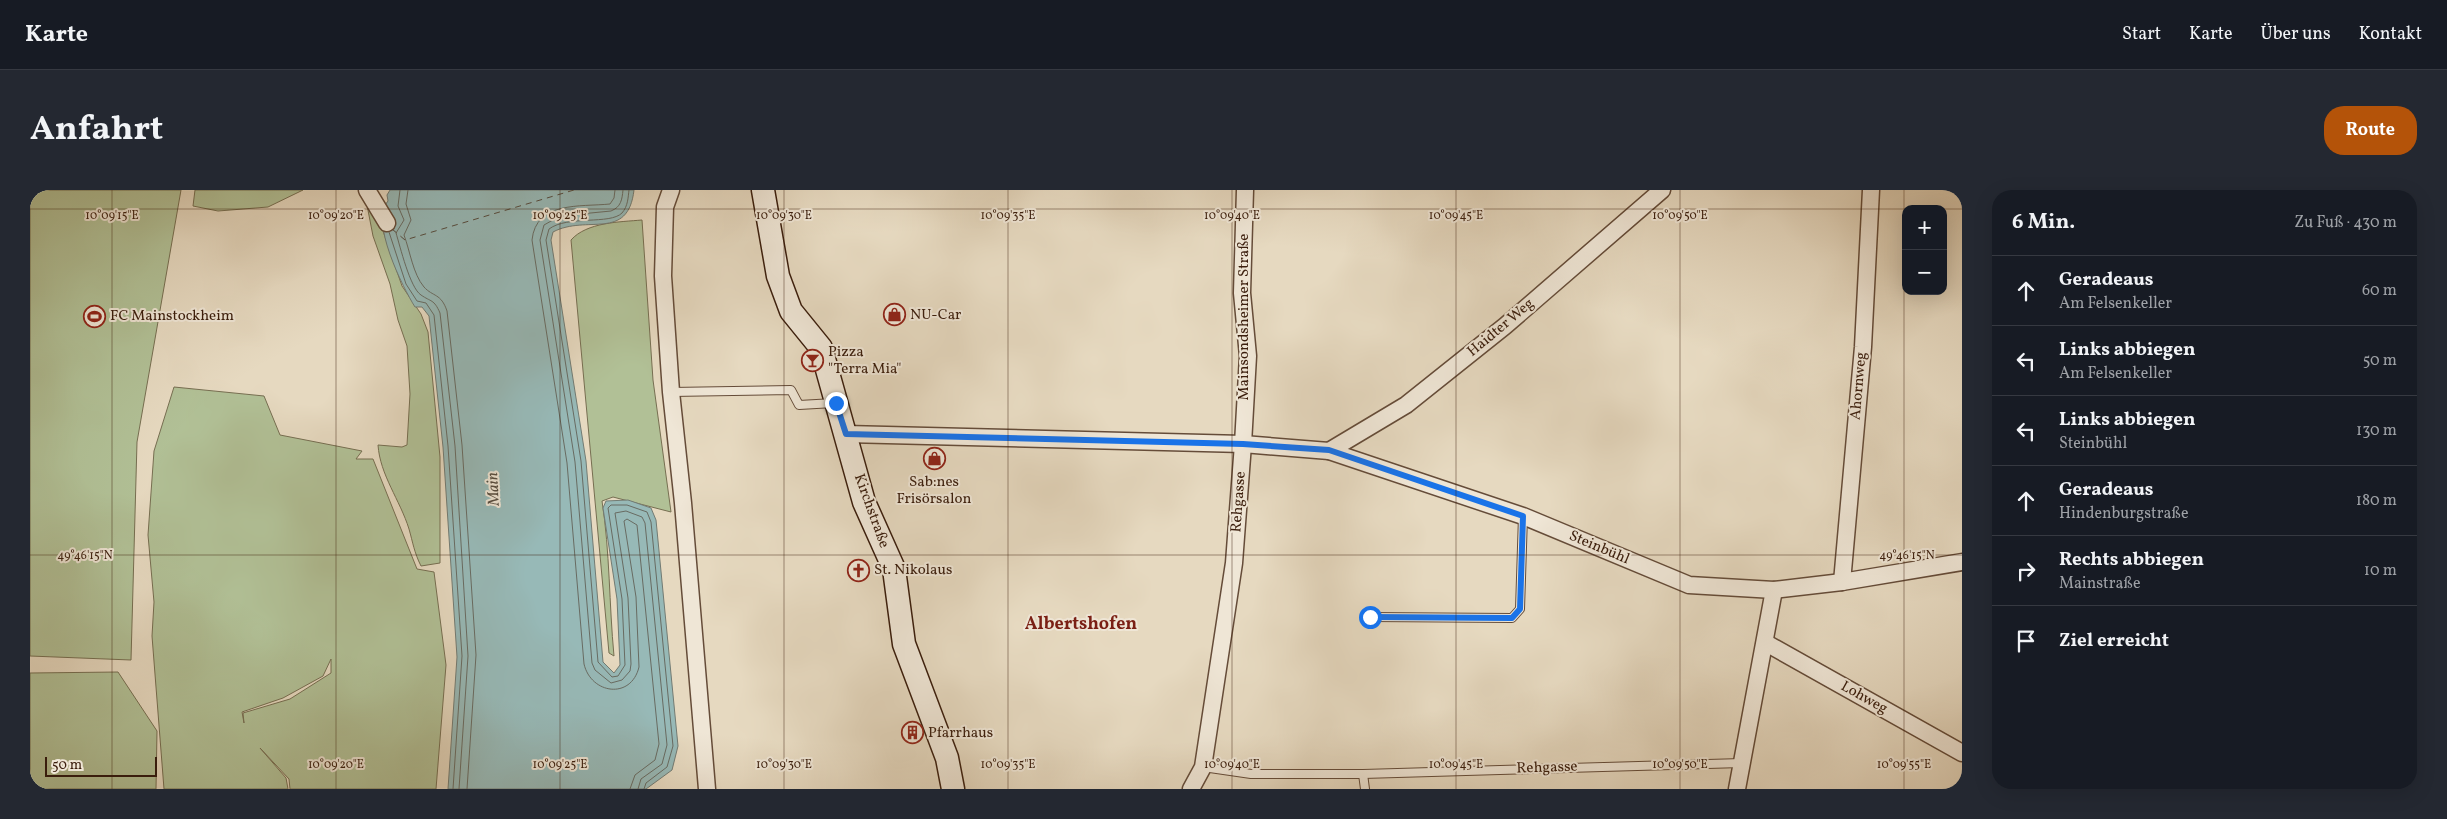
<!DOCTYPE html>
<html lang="de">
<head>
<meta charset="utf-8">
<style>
	:root { --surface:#171b24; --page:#242831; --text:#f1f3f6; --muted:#9ea1a6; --line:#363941; --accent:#b45309 }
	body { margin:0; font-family:Vollkorn,serif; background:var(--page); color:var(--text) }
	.controls { position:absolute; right:15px; top:15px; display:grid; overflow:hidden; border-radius:10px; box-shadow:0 5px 20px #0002 }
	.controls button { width:45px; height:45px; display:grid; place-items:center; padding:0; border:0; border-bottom:1px solid var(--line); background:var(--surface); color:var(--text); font:25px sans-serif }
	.scale { position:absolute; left:15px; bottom:12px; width:112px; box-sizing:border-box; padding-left:5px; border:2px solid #3a1d0c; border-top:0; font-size:14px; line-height:18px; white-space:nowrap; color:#3a1d0c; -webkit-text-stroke:4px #efe6d6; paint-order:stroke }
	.stop { position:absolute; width:15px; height:15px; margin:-11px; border:4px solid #1a73e8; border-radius:50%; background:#fff }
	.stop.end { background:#1a73e8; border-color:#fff; box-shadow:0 1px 5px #0008 }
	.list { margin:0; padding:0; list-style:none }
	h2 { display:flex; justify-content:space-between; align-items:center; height:65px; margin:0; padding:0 20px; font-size:21px }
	h2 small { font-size:16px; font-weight:400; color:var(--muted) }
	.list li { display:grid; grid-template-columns:32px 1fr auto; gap:15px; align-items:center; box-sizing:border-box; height:70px; padding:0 20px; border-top:1px solid var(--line) }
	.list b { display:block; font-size:19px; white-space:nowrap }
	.list p { margin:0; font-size:16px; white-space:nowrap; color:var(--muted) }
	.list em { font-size:16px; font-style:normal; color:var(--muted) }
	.icon { flex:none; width:28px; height:28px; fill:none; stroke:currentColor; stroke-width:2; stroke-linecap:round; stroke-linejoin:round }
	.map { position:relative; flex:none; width:1932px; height:599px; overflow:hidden; border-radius:20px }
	header { display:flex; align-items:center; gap:30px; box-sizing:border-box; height:70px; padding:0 25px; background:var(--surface); border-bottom:1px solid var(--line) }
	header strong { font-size:24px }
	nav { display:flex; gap:28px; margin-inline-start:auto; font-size:18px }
	.intro { display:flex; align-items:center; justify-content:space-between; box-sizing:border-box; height:120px; padding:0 30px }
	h1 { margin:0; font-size:35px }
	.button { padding:12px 22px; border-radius:20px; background:var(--accent); color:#fff; font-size:18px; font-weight:700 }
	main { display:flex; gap:30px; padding:0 30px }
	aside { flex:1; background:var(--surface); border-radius:20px; box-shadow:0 5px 20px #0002 }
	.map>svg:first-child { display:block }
	.green { fill:#b1c096; stroke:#766e51; fill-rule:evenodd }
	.water { fill:#97b9b7; stroke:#727b73 }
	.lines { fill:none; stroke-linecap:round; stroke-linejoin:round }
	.shore { stroke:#686b62; stroke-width:1 }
	.ferry { stroke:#564c3f; stroke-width:1; stroke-dasharray:6 5; stroke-linecap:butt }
	.lane-casing { stroke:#654c39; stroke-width:10 }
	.street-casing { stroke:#654c39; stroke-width:19 }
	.secondary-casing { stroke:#3a1d0c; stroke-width:25 }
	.lane { stroke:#efe6d6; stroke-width:8 }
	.street { stroke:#efe6d6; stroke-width:16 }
	.secondary { stroke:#efe6d6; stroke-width:22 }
	.route { stroke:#1a73e8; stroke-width:6 }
	.ticks { fill:none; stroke:#3a1d0c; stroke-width:1; stroke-opacity:0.45 }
	.labels { text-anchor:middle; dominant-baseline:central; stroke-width:4; stroke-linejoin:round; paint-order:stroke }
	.poi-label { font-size:15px; fill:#3a1d0c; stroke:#efe6d6; text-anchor:start }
	.street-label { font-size:15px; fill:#3a1d0c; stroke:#efe6d6 }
	.water-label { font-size:16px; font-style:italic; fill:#564c3f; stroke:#efe6d6 }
	.quarter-label { font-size:18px; font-weight:bold; fill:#7a1f14; stroke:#efe6d6 }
	.ticks-label { font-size:12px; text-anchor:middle; fill:#3a1d0c; stroke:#efe6d6; stroke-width:4; stroke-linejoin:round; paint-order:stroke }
</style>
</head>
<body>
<header>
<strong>Karte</strong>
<nav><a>Start</a><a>Karte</a><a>Über uns</a><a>Kontakt</a></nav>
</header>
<div class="intro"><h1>Anfahrt</h1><a class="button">Route</a></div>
<main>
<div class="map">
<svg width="1932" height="599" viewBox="0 0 1932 599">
	<rect width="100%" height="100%" fill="#e6d9c0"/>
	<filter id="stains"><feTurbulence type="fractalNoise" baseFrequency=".004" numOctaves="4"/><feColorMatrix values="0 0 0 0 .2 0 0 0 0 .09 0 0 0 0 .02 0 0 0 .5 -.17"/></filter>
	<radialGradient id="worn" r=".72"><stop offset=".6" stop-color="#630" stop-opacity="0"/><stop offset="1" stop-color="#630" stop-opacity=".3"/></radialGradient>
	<g class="green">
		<polygon points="0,0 151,0 107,252 101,470 0,466"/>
		<polygon points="165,0 273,0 238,17 188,21 163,16"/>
		<path d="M336,10L352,38L372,96L391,124L398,142L410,267V373L391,376C384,362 383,353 379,339C370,310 350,285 348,255L372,257L377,255L380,204L377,156L368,130L360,94L343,46Z"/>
		<path d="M612,30L623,190L641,322L583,307L572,311C580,362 579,414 584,466L579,463L541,50C557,32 590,32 612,30Z"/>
		<path d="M144,197L234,206L250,245L332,261L326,269H343L387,379L404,382L416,475L406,599H260L259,589L230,558L256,588L258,599H134L122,446L124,412L118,345L124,261ZM301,469V483L260,509L213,523L214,533L212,522L253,508L293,486Z"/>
		<polygon points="88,482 127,541 126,599 0,599 0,483"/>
	</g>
	<path class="water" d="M360,0H604C598,52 557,24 523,42L521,50L556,271L573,472L584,483L590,475L587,409L573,318L576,311L598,310L621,318L626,330L648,556L642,580L616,599H418L427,467L413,257L399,126L392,117H385C373,98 339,30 358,11L357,5Z"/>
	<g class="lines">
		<g class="shore">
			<path d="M370,0L368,16L374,30L366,43C370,56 380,98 391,105C401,112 404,109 410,123L425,256L438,466L429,599"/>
			<path d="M378,0L376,14L381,30L374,45C380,61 383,84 394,97C403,107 411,103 417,121L432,255L446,465L437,599"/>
			<path d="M585,0L584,8L580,14C550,17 506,11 502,50L537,273L554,474C561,504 601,510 609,477L606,407L594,331L597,329L607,335L629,554L625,570L605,585L600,599"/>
			<path d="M593,0C592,10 591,17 581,21L530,26L514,35L510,50L545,272L562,473L565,480L581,493L592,490L600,481L601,474L598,408L585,323L596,321L612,327L615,333L637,555L632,574L611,589L608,599"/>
			<path d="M599,0C598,8 598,16 592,23C580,35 538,25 519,39L516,50L551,271L568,472L582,487L588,486L595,475L592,409L578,318L581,315H597L617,322L621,332L643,556L637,577L616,593L614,599"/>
			<polyline points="359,42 376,94 387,111 396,113 404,125 418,256 432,466 423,599"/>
		</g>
		<polyline class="ferry" points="362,39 375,50 544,0"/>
		<defs>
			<g id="lane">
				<polyline points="641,202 761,200 769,215 804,213"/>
				<polyline points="1340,427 1482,428 1490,419 1493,326"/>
				<polyline points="1173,577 1221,584 1333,584 1712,573"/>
				<polyline points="1333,584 1335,599"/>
			</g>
			<g id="street">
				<polyline points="337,0 357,33"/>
				<polyline points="641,0 635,17 633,86 641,202 653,313 677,599"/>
				<polyline points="816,244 1213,254 1299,261 1493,326 1659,395 1744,400 1812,392 1932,372"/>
				<polyline points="1299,261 1376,215 1475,136 1632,0"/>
				<polyline points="1812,392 1833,157 1841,0"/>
				<polyline points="1736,453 1932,563"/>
				<polyline points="1161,599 1173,577 1204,373 1213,254 1218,166 1212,103 1215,0"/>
				<polyline points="1707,599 1744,400"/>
			</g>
			<polyline id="secondary" points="733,0 748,86 761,121 791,158 834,312 864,379 874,454 917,568 923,599"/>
		</defs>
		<use href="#lane" class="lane-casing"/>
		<use href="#street" class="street-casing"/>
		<use href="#secondary" class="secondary-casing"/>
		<use href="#lane" class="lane"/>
		<use href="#street" class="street"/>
		<use href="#secondary" class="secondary"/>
	</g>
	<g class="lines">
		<polyline class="route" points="806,213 816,244 1213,254 1299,260 1493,326 1490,419 1482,428 1340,427"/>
	</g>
	<path class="ticks" d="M82,0V599M306,0V599M530,0V599M754,0V599M978,0V599M1202,0V599M1426,0V599M1650,0V599M1874,0V599M0,19H1876M1913,19H1932M0,365H1932"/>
	<defs>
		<symbol id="shop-ring" viewBox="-11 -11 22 22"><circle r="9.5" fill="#efe6d6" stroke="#8f2418" stroke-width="1.5"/><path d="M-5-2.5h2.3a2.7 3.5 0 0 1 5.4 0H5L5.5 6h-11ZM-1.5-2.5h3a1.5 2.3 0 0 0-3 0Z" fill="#8f2418"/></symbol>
		<symbol id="stadium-ring" viewBox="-11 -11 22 22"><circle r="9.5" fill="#efe6d6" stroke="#8f2418" stroke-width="1.5"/><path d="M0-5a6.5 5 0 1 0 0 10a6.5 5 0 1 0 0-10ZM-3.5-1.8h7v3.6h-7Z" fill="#8f2418"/></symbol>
		<symbol id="bar-ring" viewBox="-11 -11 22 22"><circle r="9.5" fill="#efe6d6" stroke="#8f2418" stroke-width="1.5"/><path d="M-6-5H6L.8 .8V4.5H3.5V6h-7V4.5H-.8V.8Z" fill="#8f2418"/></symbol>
		<symbol id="church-ring" viewBox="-11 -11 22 22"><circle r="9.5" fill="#efe6d6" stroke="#8f2418" stroke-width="1.5"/><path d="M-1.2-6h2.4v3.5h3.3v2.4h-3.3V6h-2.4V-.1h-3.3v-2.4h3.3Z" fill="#8f2418"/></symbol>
		<symbol id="building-ring" viewBox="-11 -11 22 22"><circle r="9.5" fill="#efe6d6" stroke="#8f2418" stroke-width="1.5"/><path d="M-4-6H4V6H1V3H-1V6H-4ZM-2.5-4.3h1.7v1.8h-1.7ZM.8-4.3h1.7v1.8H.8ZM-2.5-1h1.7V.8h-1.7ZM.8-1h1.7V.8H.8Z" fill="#8f2418"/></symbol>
	</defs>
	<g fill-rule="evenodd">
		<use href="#shop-ring" x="852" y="112" width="25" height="25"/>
		<use href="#stadium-ring" x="52" y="114" width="25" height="25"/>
		<use href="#bar-ring" x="770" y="158" width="25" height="25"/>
		<use href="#shop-ring" x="892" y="256" width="25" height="25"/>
		<use href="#church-ring" x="816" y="368" width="25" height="25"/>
		<use href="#building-ring" x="870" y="530" width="25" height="25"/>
	</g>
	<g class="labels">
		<g class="poi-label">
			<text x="880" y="125">NU-Car</text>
			<text x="80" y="126">FC Mainstockheim</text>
			<text x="798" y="162">Pizza<tspan x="798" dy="17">"Terra Mia"</tspan></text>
			<text x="904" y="292" text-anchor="middle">Sab:nes<tspan x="904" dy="17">Frisörsalon</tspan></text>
			<text x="844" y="380">St. Nikolaus</text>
			<text x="898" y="543">Pfarrhaus</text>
		</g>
		<g class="street-label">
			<text transform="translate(1214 127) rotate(-90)">Mainsondsheimer Straße</text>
			<text transform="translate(1471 138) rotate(-40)">Haidter Weg</text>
			<text transform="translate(1829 196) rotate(-85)">Ahornweg</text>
			<text transform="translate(1209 312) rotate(-86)">Rehgasse</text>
			<text transform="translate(841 321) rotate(70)">Kirchstraße</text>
			<text transform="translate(1569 358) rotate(23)">Steinbühl</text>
			<text transform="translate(1834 508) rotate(29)">Lohweg</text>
			<text transform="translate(1517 578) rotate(-2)">Rehgasse</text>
		</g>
		<g class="water-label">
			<text transform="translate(464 299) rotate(-93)">Main</text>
		</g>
		<g class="quarter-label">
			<text x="1051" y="434">Albertshofen</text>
		</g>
	</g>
	<g class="ticks-label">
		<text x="82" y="29">10°09'15"E</text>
		<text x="306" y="29">10°09'20"E</text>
		<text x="530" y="29">10°09'25"E</text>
		<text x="754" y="29">10°09'30"E</text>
		<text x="978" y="29">10°09'35"E</text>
		<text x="1202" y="29">10°09'40"E</text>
		<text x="1426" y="29">10°09'45"E</text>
		<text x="1650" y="29">10°09'50"E</text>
		<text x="55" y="369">49°46'15"N</text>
		<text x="1877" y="369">49°46'15"N</text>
		<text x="306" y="578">10°09'20"E</text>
		<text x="530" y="578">10°09'25"E</text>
		<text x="754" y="578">10°09'30"E</text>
		<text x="978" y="578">10°09'35"E</text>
		<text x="1202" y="578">10°09'40"E</text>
		<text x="1426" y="578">10°09'45"E</text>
		<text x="1650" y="578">10°09'50"E</text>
		<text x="1874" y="578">10°09'55"E</text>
	</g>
	<rect width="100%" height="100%" filter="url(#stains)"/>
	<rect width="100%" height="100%" fill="url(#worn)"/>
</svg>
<div class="controls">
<button>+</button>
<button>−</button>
</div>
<div class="scale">50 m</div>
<div class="stop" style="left:1340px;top:427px"></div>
<div class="stop end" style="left:806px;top:213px"></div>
</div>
<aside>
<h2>6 Min.<small>Zu Fuß · 430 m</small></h2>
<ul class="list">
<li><svg class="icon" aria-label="ahead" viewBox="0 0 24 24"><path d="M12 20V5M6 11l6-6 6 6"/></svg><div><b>Geradeaus</b><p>Am Felsenkeller</p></div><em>60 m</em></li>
<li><svg class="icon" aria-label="left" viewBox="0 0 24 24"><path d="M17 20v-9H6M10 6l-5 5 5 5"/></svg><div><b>Links abbiegen</b><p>Am Felsenkeller</p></div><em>50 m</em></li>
<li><svg class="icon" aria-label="left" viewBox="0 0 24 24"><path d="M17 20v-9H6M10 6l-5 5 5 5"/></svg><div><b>Links abbiegen</b><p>Steinbühl</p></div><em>130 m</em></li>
<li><svg class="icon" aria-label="ahead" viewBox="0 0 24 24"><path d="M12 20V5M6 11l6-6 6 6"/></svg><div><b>Geradeaus</b><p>Hindenburgstraße</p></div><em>180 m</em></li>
<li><svg class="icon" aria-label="right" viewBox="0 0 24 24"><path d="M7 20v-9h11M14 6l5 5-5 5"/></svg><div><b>Rechts abbiegen</b><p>Mainstraße</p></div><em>10 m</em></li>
<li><svg class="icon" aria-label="arrive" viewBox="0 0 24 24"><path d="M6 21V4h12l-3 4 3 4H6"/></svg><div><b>Ziel erreicht</b></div></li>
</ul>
</aside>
</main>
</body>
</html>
